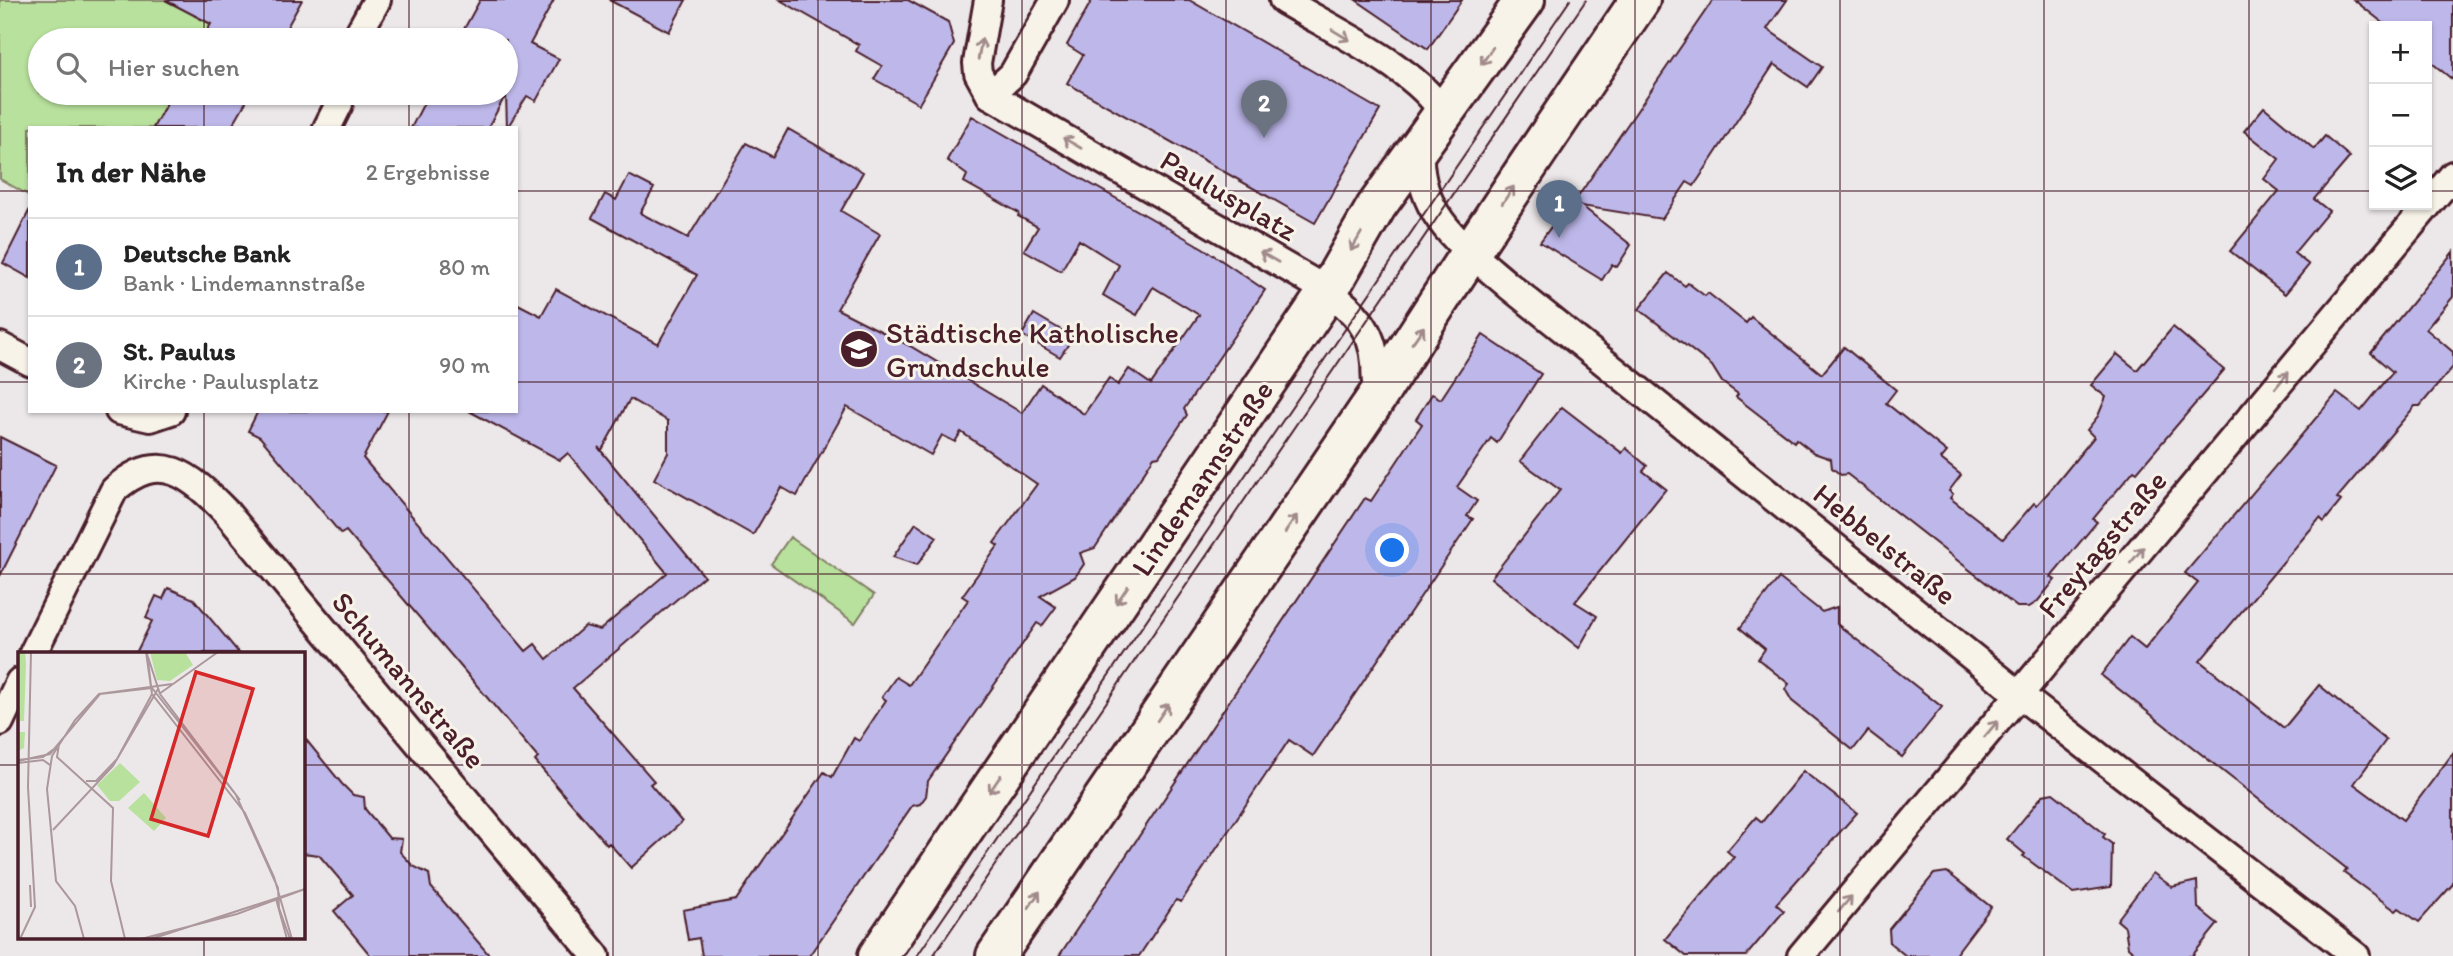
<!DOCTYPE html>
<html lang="de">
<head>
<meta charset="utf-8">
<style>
	:root { --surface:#fff; --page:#f2f2f2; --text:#222; --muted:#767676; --line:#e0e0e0; --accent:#b45309 }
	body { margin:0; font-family:Itim,sans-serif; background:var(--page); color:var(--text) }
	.controls { position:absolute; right:21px; top:21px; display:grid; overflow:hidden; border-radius:0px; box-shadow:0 2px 5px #0004 }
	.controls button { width:63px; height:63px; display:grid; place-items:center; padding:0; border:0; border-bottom:2px solid var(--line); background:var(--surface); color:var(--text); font:35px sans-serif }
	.you { position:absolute; left:1393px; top:551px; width:24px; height:24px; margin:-18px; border:5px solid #fff; border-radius:50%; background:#1a73e8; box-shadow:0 0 0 10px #1a73e833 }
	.badge { display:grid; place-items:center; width:46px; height:46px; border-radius:50%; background:var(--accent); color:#fff; font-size:23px; font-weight:700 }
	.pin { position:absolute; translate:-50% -58px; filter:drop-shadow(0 2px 4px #0008) }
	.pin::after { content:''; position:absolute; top:37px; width:24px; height:21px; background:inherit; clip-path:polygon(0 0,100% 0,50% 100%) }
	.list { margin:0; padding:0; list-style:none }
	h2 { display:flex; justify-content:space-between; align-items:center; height:91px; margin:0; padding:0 28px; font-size:30px }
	h2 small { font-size:23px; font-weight:400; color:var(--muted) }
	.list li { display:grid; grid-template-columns:46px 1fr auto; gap:21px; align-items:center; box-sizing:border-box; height:98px; padding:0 28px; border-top:2px solid var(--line) }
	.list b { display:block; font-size:26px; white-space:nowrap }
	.list p { margin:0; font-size:23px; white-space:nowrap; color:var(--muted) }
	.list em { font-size:23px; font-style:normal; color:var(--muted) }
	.icon { flex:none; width:38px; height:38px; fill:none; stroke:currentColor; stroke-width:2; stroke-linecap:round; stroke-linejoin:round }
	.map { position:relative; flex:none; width:2453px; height:956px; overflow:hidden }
	.search { position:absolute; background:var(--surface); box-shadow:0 2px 5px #0004; left:28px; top:28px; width:490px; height:77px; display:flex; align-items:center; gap:18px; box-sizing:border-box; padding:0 24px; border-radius:38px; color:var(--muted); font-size:26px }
	.panel { position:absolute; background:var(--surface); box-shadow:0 2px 5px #0004; left:28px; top:126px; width:490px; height:287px; border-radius:0px }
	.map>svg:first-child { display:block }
	.green { fill:#b8e19d; stroke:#818064; stroke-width:2 }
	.building { fill:#beb8ea; stroke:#4a1f2b; stroke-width:2 }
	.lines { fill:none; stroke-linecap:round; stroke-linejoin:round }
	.minor-casing { stroke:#4a1f2b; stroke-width:32 }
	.primary-casing { stroke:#4a1f2b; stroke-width:44 }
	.minor { stroke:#f7f3e8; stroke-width:26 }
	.primary { stroke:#f7f3e8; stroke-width:38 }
	.tram { stroke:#4a1f2b; stroke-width:2 }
	.oneway { stroke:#a0898a }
	.grid { fill:none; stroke:#4a1f2b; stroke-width:2; stroke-opacity:0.55 }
	.labels { text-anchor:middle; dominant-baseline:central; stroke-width:6; stroke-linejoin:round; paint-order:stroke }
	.street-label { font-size:30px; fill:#4a1f2b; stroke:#f7f3e8 }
	.poi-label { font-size:30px; fill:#4a1f2b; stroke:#f7f3e8; text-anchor:start }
	.inset-road { fill:none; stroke:#ab979c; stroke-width:2 }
	.view { fill:#d62828; fill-opacity:0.15; stroke:#d62828; stroke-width:3.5 }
	.inset-edge { fill:none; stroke:#4a1f2b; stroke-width:3.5 }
</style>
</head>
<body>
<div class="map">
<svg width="2453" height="956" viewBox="0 0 2453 956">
	<rect width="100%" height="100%" fill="#ece7e8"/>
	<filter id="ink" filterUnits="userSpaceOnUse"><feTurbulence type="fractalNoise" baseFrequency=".0143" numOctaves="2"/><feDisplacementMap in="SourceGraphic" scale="14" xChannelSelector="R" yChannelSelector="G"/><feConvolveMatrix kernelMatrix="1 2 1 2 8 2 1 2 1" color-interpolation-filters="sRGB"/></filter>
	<g filter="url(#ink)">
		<g class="green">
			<polygon points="0,0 203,0 195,16 211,24 202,40 40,40 40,93 172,93 153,128 30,128 30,196 0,179"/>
			<polygon points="790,537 874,595 855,623 771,564"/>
		</g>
		<g class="building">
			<polygon points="165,0 302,0 280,40 202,40 211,24"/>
			<polygon points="480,0 554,0 530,44 559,59 536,101 527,96 507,128 506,94 488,128 411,128 429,93 506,93 506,40 458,40"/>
			<polygon points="609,0 686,0 669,32"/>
			<polygon points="780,0 908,0 948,22 954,44 919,104 874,79 882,66 856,51 859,45"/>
			<polygon points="1092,0 1189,0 1380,110 1315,223 1067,83 1083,55 1067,45"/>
			<polygon points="1356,0 1462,0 1428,49"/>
			<polygon points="1713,0 1787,0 1767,29 1822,67 1808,87 1774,64 1694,186 1687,182 1662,219 1582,206 1631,245 1617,267 1612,264 1602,280 1540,242 1553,224 1550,212 1562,210 1570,198 1575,201"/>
			<polygon points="2354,0 2453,0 2453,80 2427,59 2427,26 2387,26"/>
			<polygon points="172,93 251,93 231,128 153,128"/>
			<polygon points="2264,107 2314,149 2325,136 2350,157 2314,199 2329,211 2294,253 2309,265 2285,294 2230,251 2279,191 2264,179 2279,159 2244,131"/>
			<polygon points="972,116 1203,248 1265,290 1184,409 1187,415 1159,456 1154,457 1095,548 1080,553 1084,564 1075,577 1040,596 1056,607 1042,626 1037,623 928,781 926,796 920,804 912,806 809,956 702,956 699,938 688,940 683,910 736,900 824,772 832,777 854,738 859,741 886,700 882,697 896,677 909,685 968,600 962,596 998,546 994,543 1037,484 961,432 955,442 942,435 931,455 847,407 797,496 781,487 753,535 654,479 668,453 668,421 630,399 602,450 598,447 704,576 573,688 654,781 650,784 682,822 631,868 609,843 607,845 535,761 538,758 507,721 346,531 341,534 260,437 248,431 258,411 388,411 363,458 526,651 535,644 547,659 585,626 600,630 667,573 568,453 560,460 469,411 516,411 516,303 541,316 556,289 658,344 697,275 592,218 605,194 616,200 629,175 654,188 640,213 688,238 746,143 773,157 788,129 863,172 841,211 880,234 837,309 910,346 1022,413 1041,384 1084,414 1109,378 1118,385 1129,369 1151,384 1199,315 1153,287 1137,315 1103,295 1119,265 1079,240 1061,271 1024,250 1038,227 1018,216 1019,213 964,182 967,175 947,160"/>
			<polygon points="30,209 30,278 3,263"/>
			<polygon points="2453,252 2453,297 2426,329 2453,352 2453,367 2420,406 2415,406 2337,498 2341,501 2324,522 2320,518 2200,661 2284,728 2319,685 2386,740 2354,784 2403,820 2453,753 2453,884 2419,922 2399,908 2396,911 2344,873 2347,869 2101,675 2130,637 2145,649 2198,583 2185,573 2337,393 2361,411 2393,372 2371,353"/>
			<polygon points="1668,273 1685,286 1688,283 1705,296 1708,293 1746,323 1751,317 1822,374 1844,347 1896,390 1886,403 1947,452 1941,459 1961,475 1949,491 1953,494 1950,498 2003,539 2034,503 2037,505 2054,486 2094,437 2087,430 2098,416 2106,397 2091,385 2117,354 2137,370 2173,327 2224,370 2137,472 2134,470 2093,519 2097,522 2051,577 2055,580 2037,602 2029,607 2017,607 1847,474 1841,475 1832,468 1831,459 1814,453 1796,439 1794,442 1736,397 1738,394 1722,382 1712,366 1639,309"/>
			<polygon points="1034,314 1073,337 1060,357 1022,335"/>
			<polygon points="1483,335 1541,374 1497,443 1491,438 1457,487 1477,501 1467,516 1473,519 1313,756 1289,740 1181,902 1176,900 1139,956 1059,956 1365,498 1371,501 1422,424 1416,419 1432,394 1441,399"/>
			<polygon points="1562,407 1622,453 1626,448 1647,466 1643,471 1666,489 1575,602 1597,616 1579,648 1491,578 1560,490 1520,461"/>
			<polygon points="0,437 56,465 0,576"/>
			<polygon points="916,523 937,537 917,565 893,557"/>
			<polygon points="1779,578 1822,612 1837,607 1837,624 1942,707 1902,757 1868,731 1853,750 1792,701 1785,689 1789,684 1758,659 1765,649 1740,628"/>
			<polygon points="168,588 194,599 239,653 136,653 152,621 146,618 156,596 163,599"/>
			<polygon points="303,736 342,784 353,795 364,797 365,809 389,838 402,839 400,852 413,866 429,874 431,887 490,956 371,956 334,911 353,895 319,855 303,853"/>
			<polygon points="1803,771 1857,813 1776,904 1784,911 1746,956 1686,956 1665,939 1734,857 1727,851 1756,817 1762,822"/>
			<polygon points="2053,793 2105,834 2103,837 2112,844 2111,887 2073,893 2023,856 2025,854 2007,839 2043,795"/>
			<polygon points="1947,872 1991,907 1954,956 1906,956 1890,943 1889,929 1934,874"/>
			<polygon points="2153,873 2172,887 2197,881 2198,908 2218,924 2192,956 2138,956 2128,947 2125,927 2117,920"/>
		</g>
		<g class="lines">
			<defs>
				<g id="minor">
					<path d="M988,0L977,63L978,73L990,95L1328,291C1353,310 1373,329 1375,363C1376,375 1374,381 1379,394"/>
					<path d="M1283,0C1327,27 1423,71 1444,116"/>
					<polyline points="355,40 377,0"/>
					<polyline points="990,95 1013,74 1055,0"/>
					<polyline points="327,128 339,104 340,93"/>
					<path d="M1420,150C1417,216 1463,246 1509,286L2020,695L2356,956"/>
					<polyline points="0,346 30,362"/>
					<polyline points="119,411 150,418 171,411"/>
					<path d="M33,653L114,490C160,448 190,475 226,512L596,956"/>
					<polyline points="0,722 19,682"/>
					<polyline points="1801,956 2453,175"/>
				</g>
				<g id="primary">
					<polyline points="878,956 1328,291 1376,207 1525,0"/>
					<path d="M996,956L1379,394C1463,261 1551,131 1640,0"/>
				</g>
			</defs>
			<use href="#minor" class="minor-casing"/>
			<use href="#primary" class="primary-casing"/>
			<use href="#minor" class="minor"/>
			<use href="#primary" class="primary"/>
			<g class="tram">
				<polyline points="917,956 1570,0"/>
				<polyline points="933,956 1586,0"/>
			</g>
		</g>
		<defs><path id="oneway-shaft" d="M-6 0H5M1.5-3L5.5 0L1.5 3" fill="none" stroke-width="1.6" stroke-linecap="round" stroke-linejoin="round" transform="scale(1.75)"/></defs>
		<g class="oneway">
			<use href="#oneway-shaft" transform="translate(1341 35) rotate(31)"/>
			<use href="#oneway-shaft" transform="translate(980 49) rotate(-80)"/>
			<use href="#oneway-shaft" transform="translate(1487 56) rotate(124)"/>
			<use href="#oneway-shaft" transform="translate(1072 143) rotate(-150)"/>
			<use href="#oneway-shaft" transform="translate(1508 195) rotate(-56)"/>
			<use href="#oneway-shaft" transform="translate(1356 242) rotate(120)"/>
			<use href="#oneway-shaft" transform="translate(1269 257) rotate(-150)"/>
			<use href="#oneway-shaft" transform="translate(1418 335) rotate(-55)"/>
			<use href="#oneway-shaft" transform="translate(2282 380) rotate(-50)"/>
			<use href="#oneway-shaft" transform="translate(1291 524) rotate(-56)"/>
			<use href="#oneway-shaft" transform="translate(2137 555) rotate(-50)"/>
			<use href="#oneway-shaft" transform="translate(1122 595) rotate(124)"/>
			<use href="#oneway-shaft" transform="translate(1163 712) rotate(-56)"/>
			<use href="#oneway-shaft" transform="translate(1991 729) rotate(-50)"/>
			<use href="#oneway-shaft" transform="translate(995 784) rotate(124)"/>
			<use href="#oneway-shaft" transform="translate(1034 900) rotate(-56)"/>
			<use href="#oneway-shaft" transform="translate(1845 904) rotate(-50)"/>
		</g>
	</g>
	<path class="grid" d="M204,0V40M409,0V40M613,0V956M818,0V956M1022,0V956M1226,0V956M1431,0V956M1635,0V956M1840,0V956M2044,0V956M2249,0V956M204,93V128M409,93V128M0,191H30M516,191H2374M2427,191H2453M0,382H30M516,382H2453M204,411V653M409,411V956M0,574H2453M0,765H19M303,765H2453M204,937V956"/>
	<defs>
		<symbol id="school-disc" viewBox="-11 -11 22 22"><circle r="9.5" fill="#4a1f2b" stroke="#f7f3e8"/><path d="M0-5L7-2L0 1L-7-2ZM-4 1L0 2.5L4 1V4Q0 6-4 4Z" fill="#fff"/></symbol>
	</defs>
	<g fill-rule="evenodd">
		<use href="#school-disc" x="837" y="327" width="44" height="44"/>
	</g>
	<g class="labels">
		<g class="street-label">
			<text transform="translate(1229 195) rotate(30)">Paulusplatz</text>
			<text transform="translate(1202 478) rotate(-56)">Lindemannstraße</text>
			<text transform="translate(1885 544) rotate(39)">Hebbelstraße</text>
			<text transform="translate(2102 544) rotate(-50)">Freytagstraße</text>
			<text transform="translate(409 680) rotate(50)">Schumannstraße</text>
		</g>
		<g class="poi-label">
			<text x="886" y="332">Städtische Katholische<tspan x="886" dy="34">Grundschule</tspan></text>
		</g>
	</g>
	<g transform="translate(18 652)">
		<rect width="287" height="287" fill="#ece7e8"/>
		<path d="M0,0H7L8,12L6,69H0L1,80H7L6,96L0,99ZM132,0H167L175,13L152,29L139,28ZM102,111L122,130L101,149H92L79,133ZM126,141L148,166L136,179L110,156Z" fill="#b8e19d"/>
		<path class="inset-road" d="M128,0L134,42L227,161L256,225L274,287M130,5L142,42L222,148M141,42L200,0M41,92L39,105L95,156L93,229L107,287M0,108L25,105L36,97M0,109L32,102L82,42L134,36L218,143L260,236L261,256L272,287M0,111L25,108L32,113M68,129H78L99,107L134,42L129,0M35,178L95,114L140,37M12,233L13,255M258,247L269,287M2,287L17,255L10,135L13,0M66,287L57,254L38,229L29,137L34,104L57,68L81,42L154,32M123,287L219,262L287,237M133,287L287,237"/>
		<path class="view" d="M178,20L235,37L190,184L133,167Z"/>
		<rect width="287" height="287" class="inset-edge"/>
	</g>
</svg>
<div class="controls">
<button>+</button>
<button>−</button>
<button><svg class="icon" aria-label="layers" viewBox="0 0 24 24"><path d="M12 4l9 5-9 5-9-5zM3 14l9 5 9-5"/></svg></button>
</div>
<div class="you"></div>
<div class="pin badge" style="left:1559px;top:238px;background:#5c6f8a">1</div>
<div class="pin badge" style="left:1264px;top:138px;background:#6b7280">2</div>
<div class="search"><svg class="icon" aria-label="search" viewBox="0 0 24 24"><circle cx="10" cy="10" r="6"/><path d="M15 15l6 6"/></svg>Hier suchen</div>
<section class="panel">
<h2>In der Nähe<small>2 Ergebnisse</small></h2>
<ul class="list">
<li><span class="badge" style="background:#5c6f8a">1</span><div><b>Deutsche Bank</b><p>Bank · Lindemannstraße</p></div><em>80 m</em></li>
<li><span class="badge" style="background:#6b7280">2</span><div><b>St. Paulus</b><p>Kirche · Paulusplatz</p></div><em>90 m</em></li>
</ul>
</section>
</div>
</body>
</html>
